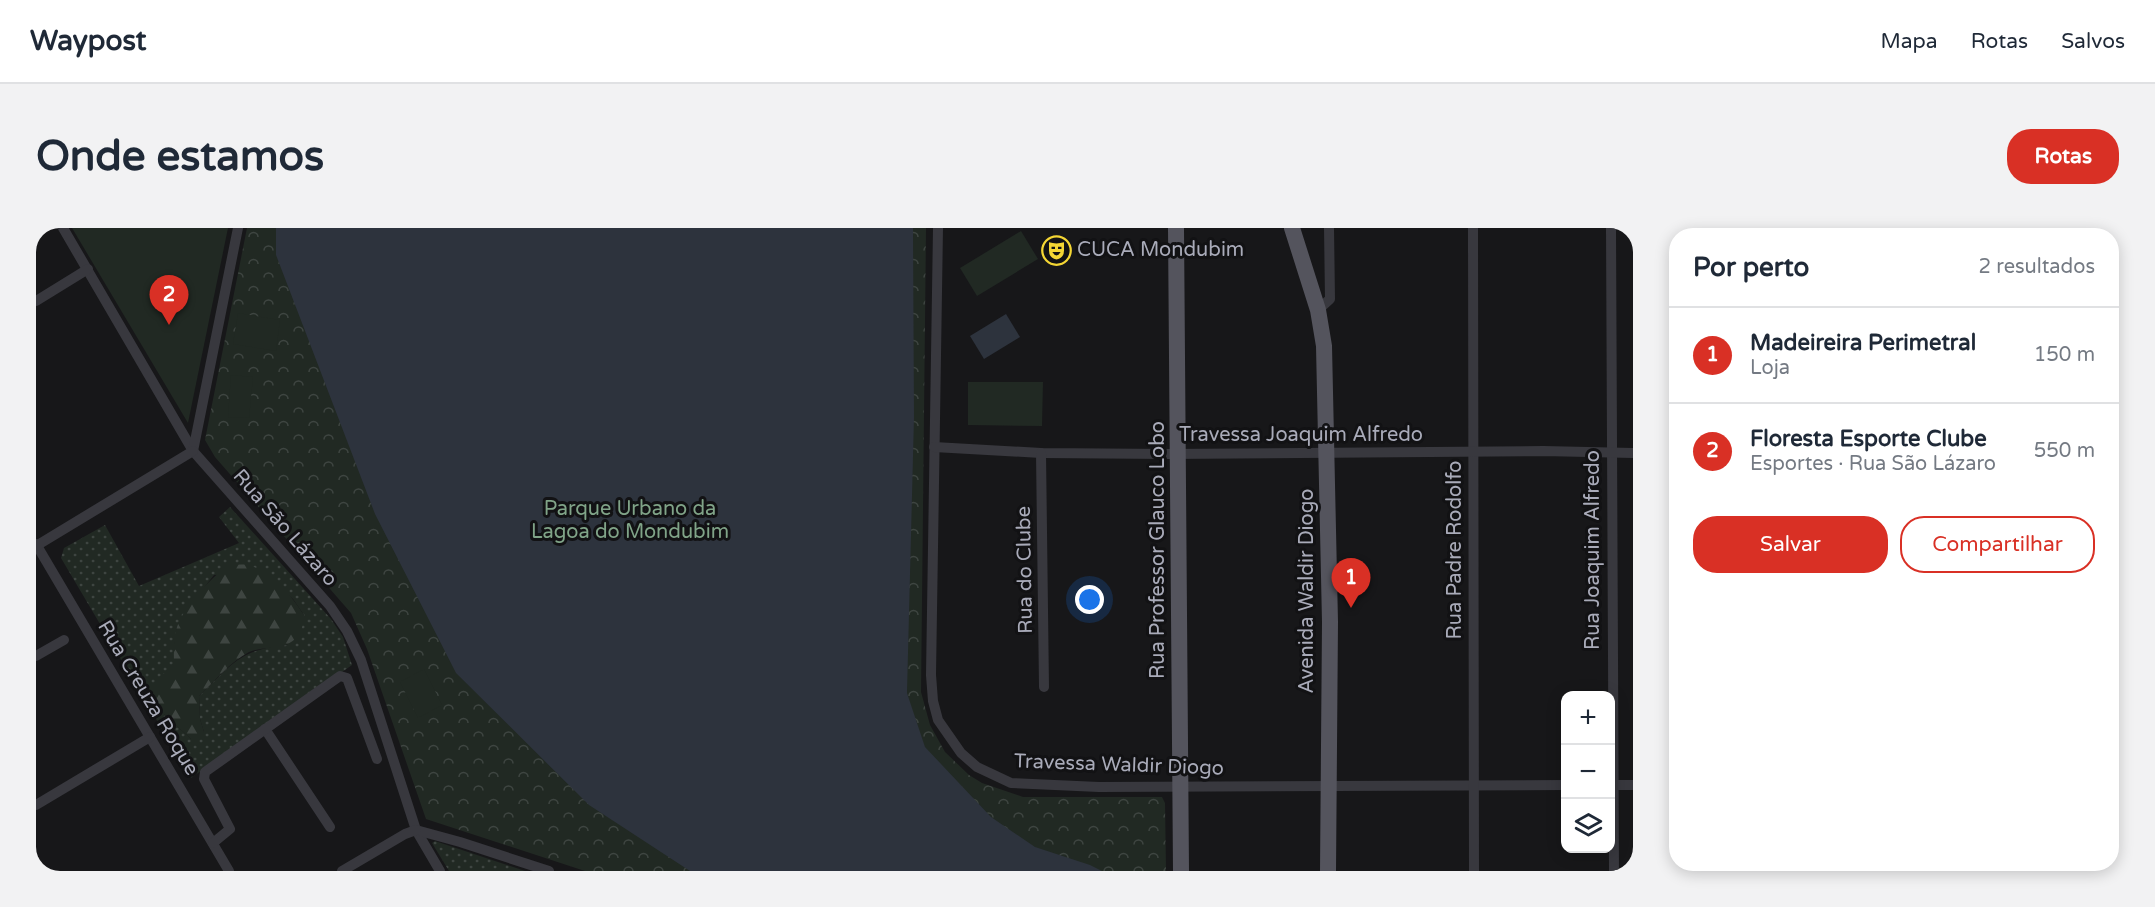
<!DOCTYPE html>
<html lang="pt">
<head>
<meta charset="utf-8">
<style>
	:root { --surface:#fff; --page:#f2f2f3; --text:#1f2937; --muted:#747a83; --line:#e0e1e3; --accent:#d93025 }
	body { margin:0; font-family:"Varela Round",sans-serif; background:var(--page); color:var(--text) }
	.controls { position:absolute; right:18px; bottom:18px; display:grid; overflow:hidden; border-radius:12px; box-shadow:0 3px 15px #0003 }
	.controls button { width:54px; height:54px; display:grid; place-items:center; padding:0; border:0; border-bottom:2px solid var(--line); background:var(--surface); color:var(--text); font:30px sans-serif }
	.you { position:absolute; left:1054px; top:372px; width:21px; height:21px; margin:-15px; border:4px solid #fff; border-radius:50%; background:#1a73e8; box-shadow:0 0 0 9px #1a73e833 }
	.badge { display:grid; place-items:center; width:39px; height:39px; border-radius:50%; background:var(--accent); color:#fff; font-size:20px; font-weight:700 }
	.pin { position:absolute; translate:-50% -50px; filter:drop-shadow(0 2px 3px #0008) }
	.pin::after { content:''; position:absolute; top:32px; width:21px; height:18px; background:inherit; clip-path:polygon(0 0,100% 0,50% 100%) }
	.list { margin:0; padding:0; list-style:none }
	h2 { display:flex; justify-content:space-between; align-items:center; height:78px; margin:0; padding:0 24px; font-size:26px }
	h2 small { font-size:20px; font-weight:400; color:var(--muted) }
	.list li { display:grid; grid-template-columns:39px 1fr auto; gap:18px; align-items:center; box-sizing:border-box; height:96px; padding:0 24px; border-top:2px solid var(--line) }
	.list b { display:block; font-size:22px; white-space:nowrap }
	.list p { margin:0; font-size:20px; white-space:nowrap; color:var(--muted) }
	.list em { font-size:20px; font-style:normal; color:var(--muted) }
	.actions { display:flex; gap:12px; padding:18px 24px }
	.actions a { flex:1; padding:14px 0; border:2px solid var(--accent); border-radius:24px; text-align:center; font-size:21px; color:var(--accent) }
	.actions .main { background:var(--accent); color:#fff }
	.icon { flex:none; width:33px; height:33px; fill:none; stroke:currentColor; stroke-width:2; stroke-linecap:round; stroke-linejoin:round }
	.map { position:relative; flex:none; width:1597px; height:643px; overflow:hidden; border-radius:24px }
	header { display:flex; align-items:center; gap:36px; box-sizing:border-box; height:84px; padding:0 30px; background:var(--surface); border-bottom:2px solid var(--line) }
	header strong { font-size:28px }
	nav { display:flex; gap:33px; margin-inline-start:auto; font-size:21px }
	.intro { display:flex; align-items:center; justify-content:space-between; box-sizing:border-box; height:144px; padding:0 36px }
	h1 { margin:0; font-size:42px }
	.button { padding:15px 27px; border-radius:24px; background:var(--accent); color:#fff; font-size:21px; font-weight:700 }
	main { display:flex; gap:36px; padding:0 36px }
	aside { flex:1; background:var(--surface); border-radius:24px; box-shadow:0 3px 15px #0003 }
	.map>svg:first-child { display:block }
	.grass { fill:url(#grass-dots); fill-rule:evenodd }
	.forest { fill:url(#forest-firs) }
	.park { fill:url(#park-crowns) }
	.pitch { fill:#212923 }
	.water { fill:#2d333d }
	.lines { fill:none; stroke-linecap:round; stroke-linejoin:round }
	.minor { stroke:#38383e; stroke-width:10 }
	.primary { stroke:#54545d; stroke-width:16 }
	.labels { text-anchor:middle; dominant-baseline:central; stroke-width:6; stroke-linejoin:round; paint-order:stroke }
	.poi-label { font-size:20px; fill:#a9abb9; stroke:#121214; text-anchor:start }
	.street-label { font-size:20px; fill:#a9abb9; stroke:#121214 }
	.park-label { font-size:20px; fill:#80a488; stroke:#121214 }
</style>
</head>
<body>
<header>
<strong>Waypost</strong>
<nav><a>Mapa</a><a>Rotas</a><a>Salvos</a></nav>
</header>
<div class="intro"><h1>Onde estamos</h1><a class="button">Rotas</a></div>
<main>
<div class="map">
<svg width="1597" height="643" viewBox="0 0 1597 643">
	<defs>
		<pattern id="grass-dots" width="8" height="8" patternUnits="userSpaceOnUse" patternTransform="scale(1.5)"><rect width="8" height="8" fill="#212923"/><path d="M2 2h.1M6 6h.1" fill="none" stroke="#3e4541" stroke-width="1.8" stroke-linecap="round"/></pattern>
		<pattern id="forest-firs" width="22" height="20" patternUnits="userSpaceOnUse" patternTransform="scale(1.5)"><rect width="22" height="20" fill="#212923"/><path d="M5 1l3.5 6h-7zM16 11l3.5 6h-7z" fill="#3e4541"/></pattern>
		<pattern id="park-crowns" width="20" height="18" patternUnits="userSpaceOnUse" patternTransform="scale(1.5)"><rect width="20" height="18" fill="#212923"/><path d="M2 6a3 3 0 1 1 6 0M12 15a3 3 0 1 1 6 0" fill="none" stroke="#3e4541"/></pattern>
	</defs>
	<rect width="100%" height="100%" fill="#171719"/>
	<g class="grass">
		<path d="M194,279L295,391L307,409L316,437L155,550L25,330L28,320L69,297L103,358L203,315L183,289ZM228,345L257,371L268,387L251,417C204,421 195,437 163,468L164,491L168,504L155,511L128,486L138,437V418L141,400L155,376L178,347Z"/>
		<polygon points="399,613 489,643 413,643 396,615"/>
	</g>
	<path class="forest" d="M193,337C199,337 206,336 212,337C236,343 255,367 268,387L265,406C261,409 255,415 250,417C238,421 225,419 213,424C194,434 179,453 163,468L164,491L168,504L164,511H155L128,486L115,466L122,450L138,437C138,426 137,415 140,403C145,381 174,350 193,337Z"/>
	<polygon class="park" points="211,0 890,0 885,464 894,497 909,524 933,547 946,555 987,569 1126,569 1129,575 1130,643 549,643 390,591 331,421 315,385 179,229 169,212"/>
	<g class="pitch">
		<polygon points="36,0 192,0 152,195"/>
		<polygon points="985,3 1002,31 941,68 924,40"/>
		<polygon points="202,85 244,92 240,123 197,116"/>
		<polygon points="195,147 217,149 213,190 192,189"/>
		<polygon points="932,154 1007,154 1006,198 932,197"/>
		<polygon points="388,441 406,477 382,490 364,454"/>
	</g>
	<g class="water">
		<polygon points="240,0 877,0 878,189 871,465 889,519 955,589 999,619 1054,637 1066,643 654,643 553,577 420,445 339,286 240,27"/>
		<polygon points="970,86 984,109 948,131 934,108"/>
	</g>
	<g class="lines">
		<g class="minor">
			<polyline points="27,0 157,223 294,378 311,403 325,432 380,602 404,643"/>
			<polyline points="902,0 895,447 897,473 902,492 925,525 941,539 975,555 1063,559 1530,557"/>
			<polyline points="1437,0 1438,643"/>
			<polyline points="1575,0 1578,643"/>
			<polyline points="0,73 52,41"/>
			<polyline points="1282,82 1294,71 1293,0"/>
			<polyline points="898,219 1005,225 1132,226 1507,223 1597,225"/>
			<polyline points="157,223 202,0"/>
			<polyline points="1005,225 1008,459"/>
			<polyline points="0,316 193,643"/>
			<polyline points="0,318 157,223"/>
			<polyline points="0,428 28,412"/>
			<polyline points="229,501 294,599"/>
			<polyline points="1574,557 1597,557"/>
			<polyline points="0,577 114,509"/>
			<polyline points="380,602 424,614 513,643"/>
			<polyline points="177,615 194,601 168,551 169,544 304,448 311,450 341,531"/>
			<polyline points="306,643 369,606 380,602"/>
		</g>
		<g class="primary">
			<polyline points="1140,0 1145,643"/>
			<polyline points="1256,0 1282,82 1288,118 1294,394 1292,643"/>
		</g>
	</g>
	<defs>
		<symbol id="theatre-ring" viewBox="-11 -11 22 22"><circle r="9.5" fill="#121214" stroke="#f4d634" stroke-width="1.5"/><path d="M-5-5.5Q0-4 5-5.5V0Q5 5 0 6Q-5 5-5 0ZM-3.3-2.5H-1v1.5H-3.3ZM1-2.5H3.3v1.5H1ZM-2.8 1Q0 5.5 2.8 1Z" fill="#f4d634"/></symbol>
	</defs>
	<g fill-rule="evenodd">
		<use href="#theatre-ring" x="1004" y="6" width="33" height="33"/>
	</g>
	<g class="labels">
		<g class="poi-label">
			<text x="1041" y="22">CUCA Mondubim</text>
		</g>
		<g class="street-label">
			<text x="1265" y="207">Travessa Joaquim Alfredo</text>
			<text transform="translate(249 300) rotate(49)">Rua São Lázaro</text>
			<text transform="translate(1122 322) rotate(-90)">Rua Professor Glauco Lobo</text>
			<text transform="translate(1419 322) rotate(-90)">Rua Padre Rodolfo</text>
			<text transform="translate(1557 322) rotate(-90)">Rua Joaquim Alfredo</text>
			<text transform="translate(989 342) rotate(-91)">Rua do Clube</text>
			<text transform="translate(1271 363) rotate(-90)">Avenida Waldir Diogo</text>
			<text transform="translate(112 470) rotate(59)">Rua Creuza Roque</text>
			<text transform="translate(1083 537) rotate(2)">Travessa Waldir Diogo</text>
		</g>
		<g class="park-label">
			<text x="594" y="281">Parque Urbano da<tspan x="594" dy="23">Lagoa do Mondubim</tspan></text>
		</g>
	</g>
</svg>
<div class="controls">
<button>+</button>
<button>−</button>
<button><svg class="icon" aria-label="layers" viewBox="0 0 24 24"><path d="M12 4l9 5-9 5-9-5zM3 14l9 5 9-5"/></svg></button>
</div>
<div class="you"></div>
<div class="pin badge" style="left:1315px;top:380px">1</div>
<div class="pin badge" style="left:133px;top:97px">2</div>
</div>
<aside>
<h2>Por perto<small>2 resultados</small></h2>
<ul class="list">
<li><span class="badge">1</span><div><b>Madeireira Perimetral</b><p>Loja</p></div><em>150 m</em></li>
<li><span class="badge">2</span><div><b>Floresta Esporte Clube</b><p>Esportes · Rua São Lázaro</p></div><em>550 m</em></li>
</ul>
<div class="actions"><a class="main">Salvar</a><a>Compartilhar</a></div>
</aside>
</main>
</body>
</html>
